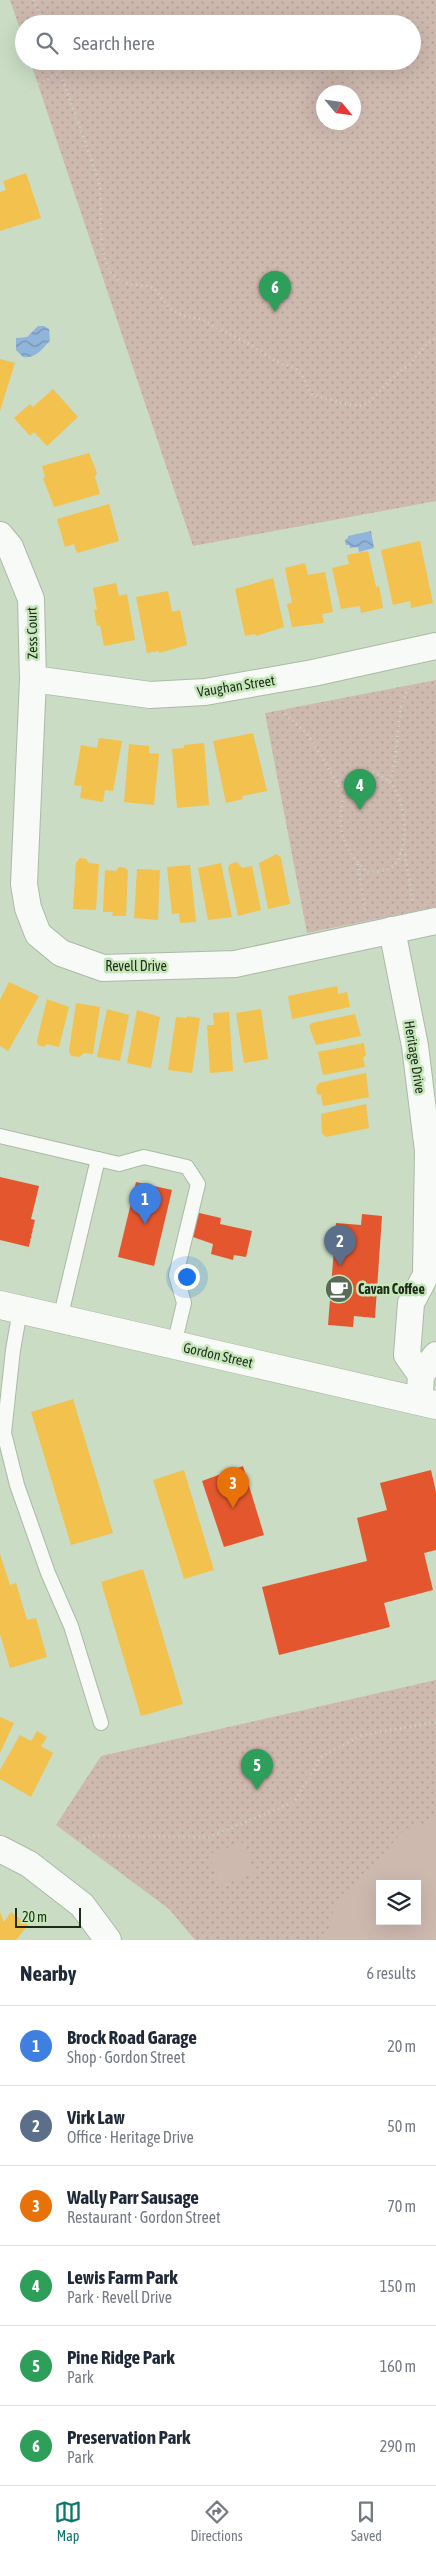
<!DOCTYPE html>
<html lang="en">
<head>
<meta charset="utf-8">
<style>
	:root { --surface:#fff; --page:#f2f2f3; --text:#1f2937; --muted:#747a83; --line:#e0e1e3; --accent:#0f766e }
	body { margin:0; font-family:"Asap Condensed",sans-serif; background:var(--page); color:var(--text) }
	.controls { position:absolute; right:15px; bottom:15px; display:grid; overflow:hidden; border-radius:0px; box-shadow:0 5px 20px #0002 }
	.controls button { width:45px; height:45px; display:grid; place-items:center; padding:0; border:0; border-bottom:1px solid var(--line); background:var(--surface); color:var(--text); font:25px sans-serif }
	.compass { position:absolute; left:316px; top:85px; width:45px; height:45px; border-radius:50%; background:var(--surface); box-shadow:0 5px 20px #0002; rotate:119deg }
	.scale { position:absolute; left:15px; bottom:12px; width:66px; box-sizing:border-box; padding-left:5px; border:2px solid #1f2c1b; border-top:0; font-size:14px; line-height:18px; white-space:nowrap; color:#1f2c1b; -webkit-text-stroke:4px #c5e7b9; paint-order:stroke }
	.you { position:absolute; left:186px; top:1276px; width:18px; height:18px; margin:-12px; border:4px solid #fff; border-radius:50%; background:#1a73e8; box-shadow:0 0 0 8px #1a73e833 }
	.badge { display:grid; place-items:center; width:32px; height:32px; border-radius:50%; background:var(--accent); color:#fff; font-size:16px; font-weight:700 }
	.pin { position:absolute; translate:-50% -41px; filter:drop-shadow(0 1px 2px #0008) }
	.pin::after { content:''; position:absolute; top:26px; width:18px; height:15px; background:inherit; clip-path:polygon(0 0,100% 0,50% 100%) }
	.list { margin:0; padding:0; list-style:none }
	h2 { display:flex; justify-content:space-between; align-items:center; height:65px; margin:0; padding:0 20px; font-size:21px }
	h2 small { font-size:16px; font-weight:400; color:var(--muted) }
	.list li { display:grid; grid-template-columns:32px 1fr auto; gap:15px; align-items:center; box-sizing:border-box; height:80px; padding:0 20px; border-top:1px solid var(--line) }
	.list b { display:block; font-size:19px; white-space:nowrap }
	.list p { margin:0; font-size:16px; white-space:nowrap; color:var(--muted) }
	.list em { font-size:16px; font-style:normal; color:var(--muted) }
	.icon { flex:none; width:28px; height:28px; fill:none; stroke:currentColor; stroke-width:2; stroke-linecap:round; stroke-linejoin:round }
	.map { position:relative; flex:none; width:436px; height:1940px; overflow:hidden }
	.search { position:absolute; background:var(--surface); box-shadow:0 5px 20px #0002; left:15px; right:15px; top:15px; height:55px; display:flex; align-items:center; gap:12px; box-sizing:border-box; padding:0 18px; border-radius:28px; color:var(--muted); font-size:19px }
	.sheet { height:545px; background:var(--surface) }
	nav { display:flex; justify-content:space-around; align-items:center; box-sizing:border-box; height:70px; border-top:1px solid var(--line); background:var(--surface); font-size:14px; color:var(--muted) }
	nav a { display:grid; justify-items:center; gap:2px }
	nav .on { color:var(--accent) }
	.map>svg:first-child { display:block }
	.park { fill:url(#park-dots); fill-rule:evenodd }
	.pitch { fill:#ceb9af; fill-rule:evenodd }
	.water { fill:url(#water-waves) }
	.homes { fill:#f2c14e }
	.shops { fill:#e4572e }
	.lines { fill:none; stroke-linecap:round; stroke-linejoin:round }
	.service-casing { stroke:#abbaa6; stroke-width:16 }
	.minor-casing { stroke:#abbaa6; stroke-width:28 }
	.secondary-casing { stroke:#abbaa6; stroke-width:29 }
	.path { stroke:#cdd3cb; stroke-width:3; stroke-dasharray:1 4; stroke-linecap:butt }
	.service { stroke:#f7faf6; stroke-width:14 }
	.minor { stroke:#f7faf6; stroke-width:26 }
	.secondary { stroke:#f7faf6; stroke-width:28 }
	.labels { text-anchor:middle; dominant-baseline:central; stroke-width:5; stroke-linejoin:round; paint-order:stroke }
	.street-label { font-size:14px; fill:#1f2c1b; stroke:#c5e7b9 }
	.poi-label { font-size:14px; font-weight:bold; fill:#1f2c1b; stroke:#c5e7b9; text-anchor:start }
</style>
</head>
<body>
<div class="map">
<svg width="436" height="1940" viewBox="0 0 436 1940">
	<defs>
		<pattern id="park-dots" width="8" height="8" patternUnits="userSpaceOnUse" patternTransform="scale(1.25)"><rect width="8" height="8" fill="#ceb9af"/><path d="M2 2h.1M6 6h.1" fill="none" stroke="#b09f96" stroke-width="1.8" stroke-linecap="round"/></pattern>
		<pattern id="water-waves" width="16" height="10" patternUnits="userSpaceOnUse" patternTransform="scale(1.25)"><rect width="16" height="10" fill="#91b4da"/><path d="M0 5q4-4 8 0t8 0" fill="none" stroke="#7693b0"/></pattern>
	</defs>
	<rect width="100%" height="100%" fill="#cadcc4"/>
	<g class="park">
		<path d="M10,0H436V501L193,546L30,61H412V24H24V41ZM354,92V122H324V92Z"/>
		<polygon points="436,680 436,907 307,933 265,713"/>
		<path d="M436,1680V1940H195L169,1909L56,1825L101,1756ZM380,1884H417V1921H380Z"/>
	</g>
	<g class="pitch">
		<path d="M436,1820V1940H326L333,1911L405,1829ZM380,1884H417V1921H380Z"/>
		<polygon points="245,1842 254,1874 219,1885 209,1854"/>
	</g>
	<g class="water">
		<path d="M38,326H44L49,329L50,341C42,348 37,359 23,357L16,350V338L27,337Z"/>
		<polygon points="371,531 374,548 359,552 358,547 350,548 349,545 346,545 345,540 348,538 348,536"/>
	</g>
	<g class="homes">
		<polygon points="26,173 41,218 0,231 0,192 6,190 3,181"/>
		<polygon points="0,359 15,363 0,411"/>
		<polygon points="53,389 78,417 47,446 34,432 30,436 14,418 30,404 33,407"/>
		<polygon points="89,453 97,473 95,477 100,494 54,507 43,478 45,477 42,466"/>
		<polygon points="109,504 119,541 77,553 74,544 65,547 57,519"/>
		<polygon points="420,541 433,603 411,608 410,601 393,605 381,550"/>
		<polygon points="368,551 376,587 379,586 383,608 361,613 360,606 341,609 332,568 349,564 347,555"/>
		<polygon points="305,563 308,575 325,572 333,612 322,614 324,623 292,627 287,604 292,603 285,568"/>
		<polygon points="273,578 284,627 256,636 255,634 245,636 235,589"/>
		<polygon points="116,583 119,596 127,594 135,640 104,646 100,625 97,626 94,610 97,610 93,588"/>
		<polygon points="168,591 172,612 180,610 187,645 159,653 159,651 147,653 136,597"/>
		<polygon points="253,733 267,791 242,796 243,799 226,803 213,741"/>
		<polygon points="99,738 122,741 113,791 105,790 103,802 80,798 82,786 74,785 81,745 97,748"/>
		<polygon points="204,743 209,805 177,808 172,749 184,748 184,745"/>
		<polygon points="129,744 149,746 149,753 159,754 154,805 124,802"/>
		<polygon points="277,854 281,858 290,904 268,909 259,863"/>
		<polygon points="80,858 86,859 89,863 99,864 96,910 73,909 76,863"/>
		<polygon points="237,862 242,868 252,866 261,910 238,916 228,868 230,864"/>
		<polygon points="221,863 232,917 208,920 198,868"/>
		<polygon points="190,865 196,922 180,923 179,913 172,914 167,867"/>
		<polygon points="119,867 126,868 128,871 126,916 112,916 113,912 103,912 105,870 116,871"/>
		<polygon points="137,869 160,870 158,920 134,918"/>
		<polygon points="9,982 39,996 8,1051 0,1046 0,1000"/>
		<polygon points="337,986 338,994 347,992 350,1007 292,1019 288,996"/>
		<polygon points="47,999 69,1007 59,1047 47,1044 44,1047 38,1045 37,1041"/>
		<polygon points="76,1003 100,1007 93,1054 84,1053 79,1057 71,1056 69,1051"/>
		<polygon points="107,1009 129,1015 120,1061 97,1057"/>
		<polygon points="261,1009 268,1059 244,1063 236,1013"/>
		<polygon points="137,1010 160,1017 151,1068 127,1063"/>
		<polygon points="229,1012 233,1071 210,1073 207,1025 214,1025 213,1013"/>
		<polygon points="355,1014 361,1036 316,1045 309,1026 312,1023"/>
		<polygon points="187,1016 200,1018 192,1073 168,1070 176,1017 187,1018"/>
		<polygon points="364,1043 366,1056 363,1057 365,1067 323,1075 318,1052"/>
		<polygon points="366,1073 369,1097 323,1106 321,1095 317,1094 316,1087 319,1083"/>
		<polygon points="366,1104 369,1128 326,1137 322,1134 321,1114"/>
		<polygon points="73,1399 113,1533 71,1545 31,1412"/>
		<polygon points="184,1470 214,1570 184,1579 153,1480"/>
		<polygon points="0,1554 10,1585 16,1583 27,1620 36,1618 47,1657 10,1668 0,1634"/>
		<polygon points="143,1569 183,1704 141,1716 101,1582"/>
		<polygon points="0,1717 14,1723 0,1753"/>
		<polygon points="37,1731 47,1737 41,1746 53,1753 31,1797 0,1779 0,1770 20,1735 31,1741"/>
		<polygon points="0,1912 4,1922 11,1912 28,1925 16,1940 0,1940"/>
	</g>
	<g class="shops">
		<polygon points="0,1177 39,1186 31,1219 35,1220 29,1247 0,1240"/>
		<polygon points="136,1182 172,1190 154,1266 118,1257"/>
		<polygon points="195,1212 221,1218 220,1224 252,1231 246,1257 234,1255 233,1260 211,1254 213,1244 190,1236"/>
		<polygon points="362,1214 382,1216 375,1318 354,1316 353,1327 328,1325 336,1223 361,1225"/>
		<polygon points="243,1466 264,1535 224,1547 202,1481"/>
		<polygon points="431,1470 436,1492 436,1550 424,1553 433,1590 384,1603 390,1627 279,1655 262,1587 367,1561 357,1518 387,1510 380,1483"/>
	</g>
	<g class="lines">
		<defs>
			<g id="service">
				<polyline points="0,1136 119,1164 144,1157 187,1167 198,1184 176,1275 184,1303 174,1345"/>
				<polyline points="20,1310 13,1350 4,1433 17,1485 48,1573 71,1626 101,1723"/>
				<polyline points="60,1319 98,1159"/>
			</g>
			<g id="minor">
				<polyline points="0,535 10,547 31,599 33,679 24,884 28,908 38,934 61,953 103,968 235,964 436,921"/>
				<polyline points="33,679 150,695 205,692 313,673 436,646"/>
				<polyline points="392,930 415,1046 428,1151 426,1275 411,1303 407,1355 421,1375"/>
				<polyline points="420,1392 421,1375 436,1355"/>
				<polyline points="0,1849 29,1864 82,1905 108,1940"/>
			</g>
			<polyline id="secondary" points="0,1305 436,1405"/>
		</defs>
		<use href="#service" class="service-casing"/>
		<use href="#minor" class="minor-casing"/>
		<use href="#secondary" class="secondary-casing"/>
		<g class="path">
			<polyline points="34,0 43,24"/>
			<path d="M56,61L99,181C104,207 93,265 120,281C129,286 144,284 154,288L169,308L184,316L200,319L253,346L275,361L295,368L302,374L308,389L313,395L350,405L359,406L368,403L397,374L410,364L427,344L436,338"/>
			<polyline points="0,107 60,72"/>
			<polyline points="283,704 286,715 308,735 339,786 346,793"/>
			<path d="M373,772C378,775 386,778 390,782C406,799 411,848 393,866C386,872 375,872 367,872C358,863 347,850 343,837C338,820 341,786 358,776C362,774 368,773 373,772Z"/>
			<path d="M389,781C397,767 397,727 401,708C403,696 410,690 409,678"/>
			<polyline points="400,853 405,855 413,903"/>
			<polyline points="358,864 365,912"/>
			<polyline points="0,1171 45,1182 25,1268"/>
			<polyline points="0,1244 29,1250"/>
			<polyline points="57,1852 91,1836 209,1837 294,1802 322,1756 363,1735 436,1722"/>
		</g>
		<use href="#service" class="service"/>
		<use href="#minor" class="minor"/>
		<use href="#secondary" class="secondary"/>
	</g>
	<defs>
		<symbol id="cafe-disc" viewBox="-11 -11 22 22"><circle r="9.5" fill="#5b6a56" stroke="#c5e7b9"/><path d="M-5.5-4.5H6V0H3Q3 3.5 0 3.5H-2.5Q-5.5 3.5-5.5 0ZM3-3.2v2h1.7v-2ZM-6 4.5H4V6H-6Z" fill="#fff"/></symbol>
	</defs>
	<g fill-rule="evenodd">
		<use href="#cafe-disc" x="323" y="1273" width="32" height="32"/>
	</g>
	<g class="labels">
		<g class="street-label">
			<text transform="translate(32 633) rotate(-91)">Zess Court</text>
			<text transform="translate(236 686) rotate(-9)">Vaughan Street</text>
			<text x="136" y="966">Revell Drive</text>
			<text transform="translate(415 1057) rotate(81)">Heritage Drive</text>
			<text transform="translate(218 1355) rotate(13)">Gordon Street</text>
		</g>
		<g class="poi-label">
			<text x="358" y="1289">Cavan Coffee</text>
		</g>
	</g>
</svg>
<div class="controls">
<button><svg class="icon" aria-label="layers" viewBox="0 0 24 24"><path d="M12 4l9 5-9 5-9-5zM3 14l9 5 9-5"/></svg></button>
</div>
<svg class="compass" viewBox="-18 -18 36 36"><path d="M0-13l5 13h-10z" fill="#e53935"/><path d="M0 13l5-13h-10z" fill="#747a83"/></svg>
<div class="scale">20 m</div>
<div class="you"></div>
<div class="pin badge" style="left:145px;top:1224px;background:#3f7fe0">1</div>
<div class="pin badge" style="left:340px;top:1266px;background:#5c6f8a">2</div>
<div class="pin badge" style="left:233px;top:1508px;background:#e8710a">3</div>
<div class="pin badge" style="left:360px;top:810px;background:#2e9e5b">4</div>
<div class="pin badge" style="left:257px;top:1790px;background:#2e9e5b">5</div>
<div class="pin badge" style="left:275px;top:312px;background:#2e9e5b">6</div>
<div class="search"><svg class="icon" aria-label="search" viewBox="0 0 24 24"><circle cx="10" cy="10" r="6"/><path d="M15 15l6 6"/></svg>Search here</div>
</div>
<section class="sheet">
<h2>Nearby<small>6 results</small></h2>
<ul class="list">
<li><span class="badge" style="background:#3f7fe0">1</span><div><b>Brock Road Garage</b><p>Shop · Gordon Street</p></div><em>20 m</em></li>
<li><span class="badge" style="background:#5c6f8a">2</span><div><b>Virk Law</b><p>Office · Heritage Drive</p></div><em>50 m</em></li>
<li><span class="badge" style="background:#e8710a">3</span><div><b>Wally Parr Sausage</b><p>Restaurant · Gordon Street</p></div><em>70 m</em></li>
<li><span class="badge" style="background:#2e9e5b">4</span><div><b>Lewis Farm Park</b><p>Park · Revell Drive</p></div><em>150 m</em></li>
<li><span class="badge" style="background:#2e9e5b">5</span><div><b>Pine Ridge Park</b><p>Park</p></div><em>160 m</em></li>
<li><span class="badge" style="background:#2e9e5b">6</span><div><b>Preservation Park</b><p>Park</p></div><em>290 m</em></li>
</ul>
</section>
<nav>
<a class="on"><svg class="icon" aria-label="map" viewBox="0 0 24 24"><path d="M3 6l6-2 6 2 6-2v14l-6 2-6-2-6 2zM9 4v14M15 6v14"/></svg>Map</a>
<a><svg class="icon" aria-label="directions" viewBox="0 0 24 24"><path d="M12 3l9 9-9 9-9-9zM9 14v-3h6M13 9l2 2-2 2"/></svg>Directions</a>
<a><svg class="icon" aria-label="saved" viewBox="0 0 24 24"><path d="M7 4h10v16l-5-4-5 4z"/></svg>Saved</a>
</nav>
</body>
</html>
